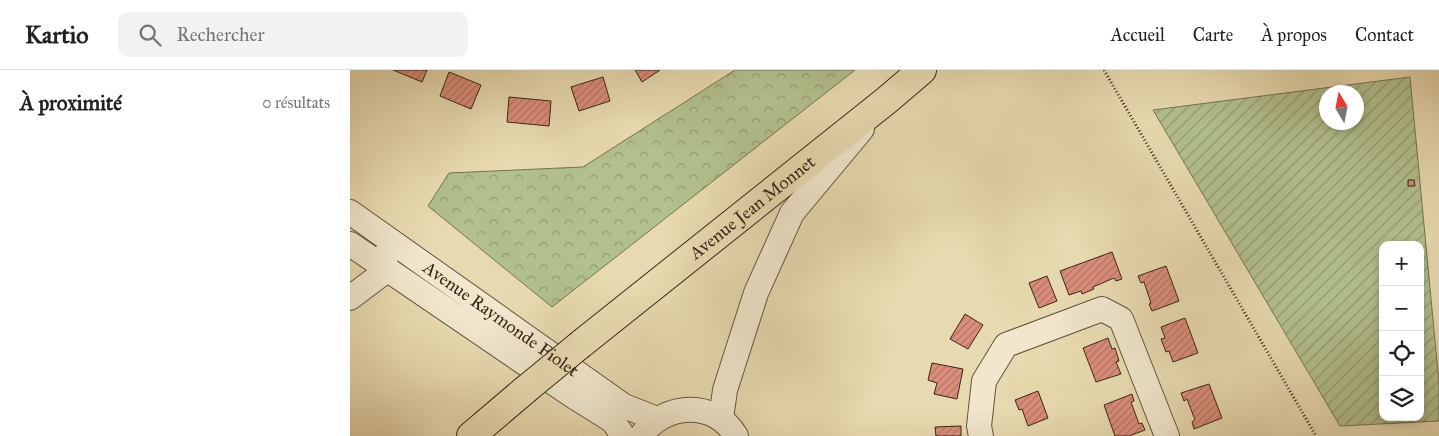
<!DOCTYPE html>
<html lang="fr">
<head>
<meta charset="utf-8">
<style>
	:root { --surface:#fff; --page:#f2f2f2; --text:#222; --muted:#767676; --line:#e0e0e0 }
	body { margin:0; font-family:"IM FELL Great Primer",serif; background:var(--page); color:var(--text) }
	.controls { position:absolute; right:15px; bottom:15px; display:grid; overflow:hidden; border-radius:10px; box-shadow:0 2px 8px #0003 }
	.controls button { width:45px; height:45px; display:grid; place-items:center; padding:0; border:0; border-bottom:1px solid var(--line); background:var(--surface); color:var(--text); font:25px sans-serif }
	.compass { position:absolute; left:969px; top:15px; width:45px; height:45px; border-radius:50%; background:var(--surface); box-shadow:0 2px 8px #0003; rotate:350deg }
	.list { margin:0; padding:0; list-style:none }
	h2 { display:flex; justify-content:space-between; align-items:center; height:65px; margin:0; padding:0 20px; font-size:21px }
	h2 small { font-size:16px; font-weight:400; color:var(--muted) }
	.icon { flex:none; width:28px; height:28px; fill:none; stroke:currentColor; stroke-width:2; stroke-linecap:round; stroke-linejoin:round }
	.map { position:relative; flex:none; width:1089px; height:366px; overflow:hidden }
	header { display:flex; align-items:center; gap:30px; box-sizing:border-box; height:70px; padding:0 25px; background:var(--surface); border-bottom:1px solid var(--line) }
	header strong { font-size:24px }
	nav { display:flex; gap:28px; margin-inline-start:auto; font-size:18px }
	.search { width:350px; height:45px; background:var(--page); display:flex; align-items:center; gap:12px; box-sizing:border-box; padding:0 18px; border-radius:10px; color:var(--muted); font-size:19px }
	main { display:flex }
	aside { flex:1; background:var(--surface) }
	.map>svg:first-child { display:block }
	.forest { fill:url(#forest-crowns); stroke:#767254 }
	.garden { fill:url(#garden-furrows); stroke:#767254; fill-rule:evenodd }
	.building { fill:url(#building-hatch); stroke:#3b251a }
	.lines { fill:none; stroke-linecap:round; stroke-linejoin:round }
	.minor-casing { stroke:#665240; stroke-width:26 }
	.major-casing { stroke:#3b251a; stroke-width:30 }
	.path { stroke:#3b251a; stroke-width:3; stroke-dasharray:1 2.5; stroke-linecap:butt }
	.minor { stroke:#f0e7cc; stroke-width:24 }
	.major { stroke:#e8dab0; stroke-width:28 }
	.major-bridge-casing { stroke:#3b251a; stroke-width:30; stroke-linecap:butt }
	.major-bridge { stroke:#e8dab0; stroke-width:28 }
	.labels { text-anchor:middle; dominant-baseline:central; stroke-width:4.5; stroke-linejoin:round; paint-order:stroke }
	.street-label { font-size:18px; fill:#3b251a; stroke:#f0e7cc }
</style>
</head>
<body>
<header>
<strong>Kartio</strong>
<div class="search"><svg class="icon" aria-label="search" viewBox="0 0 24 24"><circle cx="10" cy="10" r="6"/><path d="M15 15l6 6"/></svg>Rechercher</div>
<nav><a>Accueil</a><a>Carte</a><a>À propos</a><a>Contact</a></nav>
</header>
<main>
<aside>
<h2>À proximité<small>0 résultats</small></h2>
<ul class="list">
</ul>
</aside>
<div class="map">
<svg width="1089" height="366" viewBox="0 0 1089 366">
	<defs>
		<pattern id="forest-crowns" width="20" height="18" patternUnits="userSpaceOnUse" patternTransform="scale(1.25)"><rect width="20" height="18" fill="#b2c08e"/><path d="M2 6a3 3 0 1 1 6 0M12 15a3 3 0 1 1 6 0" fill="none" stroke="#929c73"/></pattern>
		<pattern id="garden-furrows" width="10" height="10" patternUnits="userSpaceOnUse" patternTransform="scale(1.25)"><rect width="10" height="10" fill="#b2c08e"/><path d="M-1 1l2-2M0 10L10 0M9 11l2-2" fill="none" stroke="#929c73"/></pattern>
		<pattern id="building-hatch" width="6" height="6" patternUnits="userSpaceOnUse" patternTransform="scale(1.25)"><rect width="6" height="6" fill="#db8e7b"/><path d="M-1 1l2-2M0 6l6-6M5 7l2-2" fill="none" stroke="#b37464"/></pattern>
	</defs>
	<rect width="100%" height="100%" fill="#e8dab0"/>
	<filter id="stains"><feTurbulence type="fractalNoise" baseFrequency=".004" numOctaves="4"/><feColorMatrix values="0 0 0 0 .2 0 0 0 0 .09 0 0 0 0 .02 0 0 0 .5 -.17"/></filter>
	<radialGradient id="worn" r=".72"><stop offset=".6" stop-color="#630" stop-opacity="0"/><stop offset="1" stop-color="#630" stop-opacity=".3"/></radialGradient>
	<polygon class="forest" points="385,0 505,0 202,237 78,136 99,103 233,97"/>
	<path class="garden" d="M1060,7L1089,313V351L990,356L803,40ZM976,22H1006V52H976ZM1033,175H1070V347H1033Z"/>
	<g class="building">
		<polygon points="43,0 77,0 72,12"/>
		<polygon points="285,0 310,0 292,12"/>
		<polygon points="99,2 131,15 121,39 90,26"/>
		<polygon points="253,7 260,31 229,41 221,17"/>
		<polygon points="159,27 201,31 199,56 157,52"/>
		<polygon points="1058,110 1064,110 1065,116 1058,116"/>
		<polygon points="762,182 772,209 766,211 764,208 743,217 744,219 732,224 731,221 719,225 710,201"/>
		<polygon points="816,196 829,231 802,241 799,234 801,233 794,212 791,213 788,206"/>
		<polygon points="697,206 707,231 689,238 679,213"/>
		<polygon points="615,244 633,255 618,279 600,269"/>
		<polygon points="835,248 848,283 823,292 819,281 816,282 811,269 815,268 811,257"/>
		<polygon points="758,268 762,279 765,278 769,291 766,292 771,304 746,312 733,278"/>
		<polygon points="582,293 613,299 607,329 584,324 587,313 578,310"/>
		<polygon points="859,314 872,348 844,359 842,352 845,350 837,329 834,331 831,323"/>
		<polygon points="688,321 698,348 678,356 672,339 669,340 665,330"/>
		<polygon points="782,324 784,331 781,332 789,354 792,353 795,360 779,366 765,366 754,335"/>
		<polygon points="611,356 611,366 586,366 585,357"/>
	</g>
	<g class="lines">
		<defs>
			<g id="minor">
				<path id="s1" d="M0,142L274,336L307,349"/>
				<polyline points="0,174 223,326 263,351 273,366"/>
				<polyline points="0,228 37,200 34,186"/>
				<polyline points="371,349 375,320 406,223 442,143 512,59"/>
				<path d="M291,366C314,333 364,329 386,366"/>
				<polyline points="631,366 629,356 634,311 656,275 752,239 771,249 817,366"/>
			</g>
			<g id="major">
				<path id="s2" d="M231,274L537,30L572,0"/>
				<polyline points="121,366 175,320"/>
			</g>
		</defs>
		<use href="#minor" class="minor-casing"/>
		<use href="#major" class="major-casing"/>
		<polyline class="path" points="754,0 966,366"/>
		<use href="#minor" class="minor"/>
		<use href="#major" class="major"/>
		<defs>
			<polyline id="major-bridge" points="175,320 231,274"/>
		</defs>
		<use href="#major-bridge" class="major-bridge-casing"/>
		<use href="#major-bridge" class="major-bridge"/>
	</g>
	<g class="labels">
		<g class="street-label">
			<text stroke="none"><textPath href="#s2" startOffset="219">Avenue Jean Monnet</textPath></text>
			<text stroke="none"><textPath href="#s1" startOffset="185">Avenue Raymonde Fiolet</textPath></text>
		</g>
	</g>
	<rect width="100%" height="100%" filter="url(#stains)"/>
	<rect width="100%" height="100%" fill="url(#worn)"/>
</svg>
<div class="controls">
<button>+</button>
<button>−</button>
<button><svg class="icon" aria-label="locate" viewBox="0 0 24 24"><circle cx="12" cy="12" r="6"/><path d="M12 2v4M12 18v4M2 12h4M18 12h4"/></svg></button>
<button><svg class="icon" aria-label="layers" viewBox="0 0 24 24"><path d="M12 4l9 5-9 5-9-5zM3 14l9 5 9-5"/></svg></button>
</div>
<svg class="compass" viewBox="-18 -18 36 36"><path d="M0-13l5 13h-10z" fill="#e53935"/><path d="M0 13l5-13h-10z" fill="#767676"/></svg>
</div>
</main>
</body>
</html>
